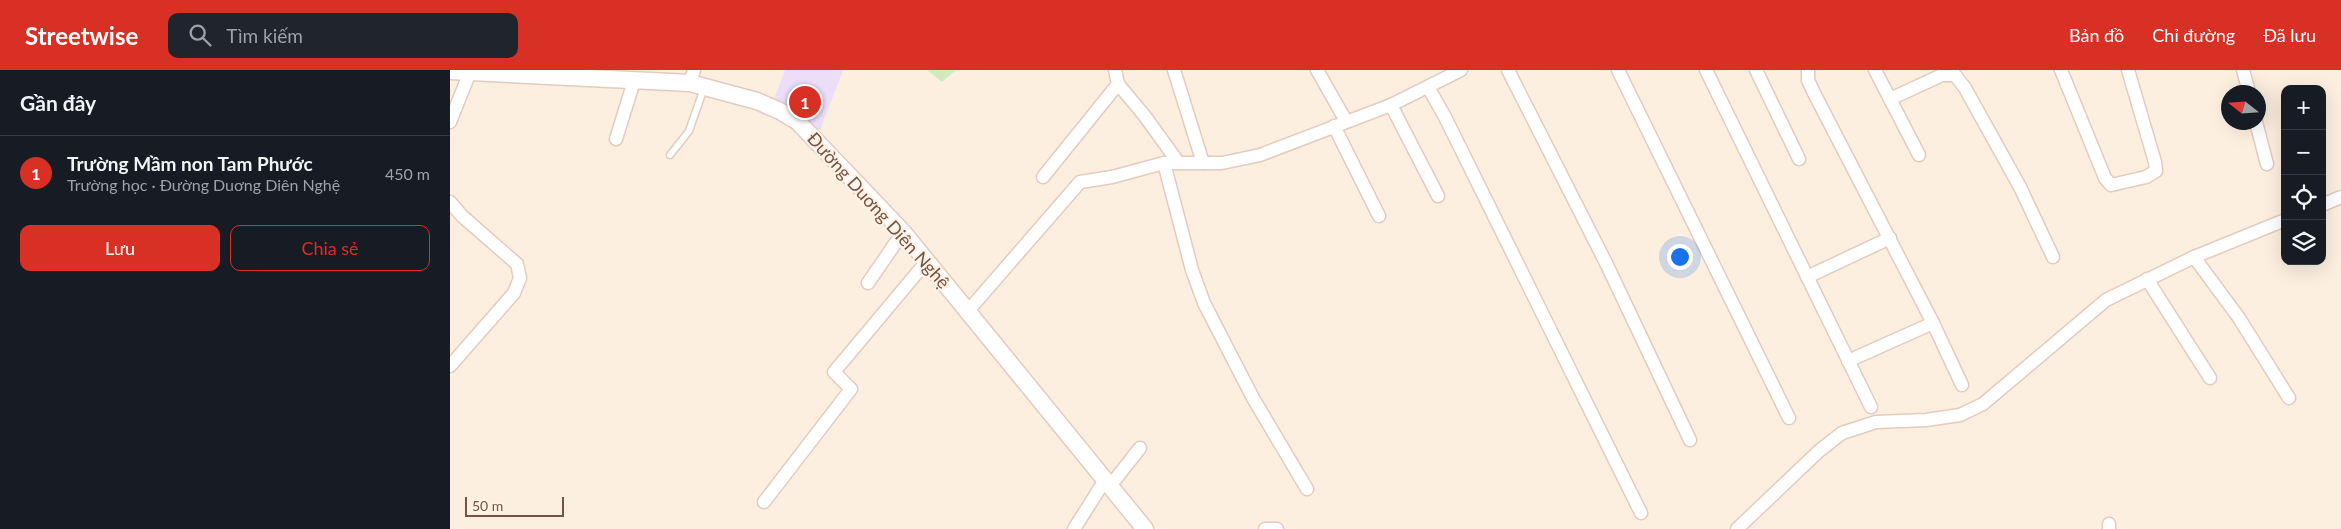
<!DOCTYPE html>
<html lang="vi">
<head>
<meta charset="utf-8">
<style>
	:root { --surface:#171b24; --page:#20242c; --text:#f1f3f6; --muted:#9ea1a6; --line:#363941; --accent:#d93025 }
	body { margin:0; font-family:Lato,sans-serif; background:var(--page); color:var(--text) }
	.controls { position:absolute; right:15px; top:15px; display:grid; overflow:hidden; border-radius:10px; box-shadow:0 5px 20px #0002 }
	.controls button { width:45px; height:45px; display:grid; place-items:center; padding:0; border:0; border-bottom:1px solid var(--line); background:var(--surface); color:var(--text); font:25px sans-serif }
	.compass { position:absolute; left:1771px; top:15px; width:45px; height:45px; border-radius:50%; background:var(--surface); box-shadow:0 5px 20px #0002; rotate:287deg }
	.scale { position:absolute; left:15px; bottom:12px; width:99px; box-sizing:border-box; padding-left:5px; border:2px solid #735347; border-top:0; font-size:14px; line-height:18px; white-space:nowrap; color:#735347; -webkit-text-stroke:4px #fff3e6; paint-order:stroke }
	.you { position:absolute; left:1229px; top:186px; width:18px; height:18px; margin:-12px; border:4px solid #fff; border-radius:50%; background:#1a73e8; box-shadow:0 0 0 8px #1a73e833 }
	.badge { display:grid; place-items:center; width:32px; height:32px; border-radius:50%; background:var(--accent); color:#fff; font-size:16px; font-weight:700 }
	.pin { position:absolute; translate:-50% -50%; border:2px solid #fff; box-shadow:0 1px 5px #0006 }
	.list { margin:0; padding:0; list-style:none }
	h2 { display:flex; justify-content:space-between; align-items:center; height:65px; margin:0; padding:0 20px; font-size:21px }
	h2 small { font-size:16px; font-weight:400; color:var(--muted) }
	.list li { display:grid; grid-template-columns:32px 1fr auto; gap:15px; align-items:center; box-sizing:border-box; height:75px; padding:0 20px; border-top:1px solid var(--line) }
	.list b { display:block; font-size:19px; white-space:nowrap }
	.list p { margin:0; font-size:16px; white-space:nowrap; color:var(--muted) }
	.list em { font-size:16px; font-style:normal; color:var(--muted) }
	.actions { display:flex; gap:10px; padding:15px 20px }
	.actions a { flex:1; padding:11px 0; border:1px solid var(--accent); border-radius:10px; text-align:center; font-size:18px; color:var(--accent) }
	.actions .main { background:var(--accent); color:#fff }
	.icon { flex:none; width:28px; height:28px; fill:none; stroke:currentColor; stroke-width:2; stroke-linecap:round; stroke-linejoin:round }
	.map { position:relative; flex:none; width:1891px; height:459px; overflow:hidden }
	header { display:flex; align-items:center; gap:30px; box-sizing:border-box; height:70px; padding:0 25px; background:var(--accent); color:#fff }
	header strong { font-size:24px }
	nav { display:flex; gap:28px; margin-inline-start:auto; font-size:18px }
	.search { width:350px; height:45px; background:var(--page); display:flex; align-items:center; gap:12px; box-sizing:border-box; padding:0 18px; border-radius:10px; color:var(--muted); font-size:19px }
	main { display:flex }
	aside { flex:1; background:var(--surface) }
	.map>svg:first-child { display:block }
	.education { fill:#ecddf8 }
	.green { fill:#d3eabe }
	.lines { fill:none; stroke-linecap:round; stroke-linejoin:round }
	.service-casing { stroke:#e2ccbf; stroke-width:9 }
	.minor-casing { stroke:#e2ccbf; stroke-width:15 }
	.tertiary-casing { stroke:#e2ccbf; stroke-width:19 }
	.service { stroke:#fff; stroke-width:6 }
	.minor { stroke:#fff; stroke-width:12 }
	.tertiary { stroke:#fff; stroke-width:16 }
	.labels { text-anchor:middle; dominant-baseline:central; stroke-width:4.5; stroke-linejoin:round; paint-order:stroke }
	.street-label { font-size:18px; fill:#735347; stroke:#fff3e6 }
</style>
</head>
<body>
<header>
<strong>Streetwise</strong>
<div class="search"><svg class="icon" aria-label="search" viewBox="0 0 24 24"><circle cx="10" cy="10" r="6"/><path d="M15 15l6 6"/></svg>Tìm kiếm</div>
<nav><a>Bản đồ</a><a>Chỉ đường</a><a>Đã lưu</a></nav>
</header>
<main>
<aside>
<h2>Gần đây<small></small></h2>
<ul class="list">
<li><span class="badge">1</span><div><b>Trường Mầm non Tam Phước</b><p>Trường học · Đường Duơng Diên Nghệ</p></div><em>450 m</em></li>
</ul>
<div class="actions"><a class="main">Lưu</a><a>Chia sẻ</a></div>
</aside>
<div class="map">
<svg width="1891" height="459" viewBox="0 0 1891 459">
	<rect width="100%" height="100%" fill="#fcefe0"/>
	<polygon class="education" points="335,0 393,0 369,63 324,30"/>
	<polygon class="green" points="477,0 506,0 492,12"/>
	<g class="lines">
		<defs>
			<polyline id="service" points="220,85 239,61 254,18"/>
			<g id="minor">
				<polyline points="665,0 668,14 694,45 728,92"/>
				<polyline points="724,0 753,93"/>
				<polyline points="867,0 896,51"/>
				<polyline points="1058,0 1157,195 1240,370"/>
				<polyline points="1168,0 1339,348"/>
				<polyline points="1256,0 1421,337"/>
				<polyline points="1306,0 1349,89"/>
				<polyline points="1358,0 1358,10 1364,23 1483,253 1512,315"/>
				<polyline points="1425,0 1469,85"/>
				<polyline points="1611,0 1655,108 1661,115 1696,107 1706,101 1705,92 1678,0"/>
				<polyline points="1793,0 1799,22"/>
				<polyline points="240,13 244,0"/>
				<polyline points="978,17 995,47 1191,443"/>
				<polyline points="1440,29 1492,5 1505,5 1515,18 1570,117 1603,187"/>
				<polyline points="941,35 988,126"/>
				<polyline points="0,52 20,2"/>
				<polyline points="1806,52 1817,94"/>
				<polyline points="884,56 929,146"/>
				<polyline points="166,69 184,11"/>
				<polyline points="714,93 742,200 754,233 803,328 857,419"/>
				<polyline points="593,107 668,14"/>
				<polyline points="0,132 12,146 67,194 70,208 64,223 0,296"/>
				<polyline points="1872,135 1891,127"/>
				<polyline points="1744,187 1789,248 1839,328"/>
				<polyline points="1357,207 1440,168"/>
				<polyline points="1697,209 1760,308"/>
				<polyline points="418,213 453,162"/>
				<polyline points="518,241 630,112 662,107 714,93 772,93 810,85 941,35 1011,0"/>
				<polyline points="1398,291 1483,253"/>
				<polyline points="660,416 690,378"/>
				<polyline points="314,432 401,319 384,302 477,191"/>
				<polyline points="1659,454 1659,459"/>
				<polyline points="624,459 655,410"/>
				<polyline points="815,459 827,459"/>
				<polyline points="1287,459 1369,381 1392,363 1426,352 1476,350 1510,345 1533,334 1656,230 1744,187 1835,150"/>
			</g>
			<polyline id="tertiary" points="0,1 240,13 307,31 330,41 348,52 453,162 695,459"/>
		</defs>
		<use href="#service" class="service-casing"/>
		<use href="#minor" class="minor-casing"/>
		<use href="#tertiary" class="tertiary-casing"/>
		<use href="#service" class="service"/>
		<use href="#minor" class="minor"/>
		<use href="#tertiary" class="tertiary"/>
	</g>
	<g class="labels">
		<g class="street-label">
			<text transform="translate(429 140) rotate(48)">Đường Duơng Diên Nghệ</text>
		</g>
	</g>
</svg>
<div class="controls">
<button>+</button>
<button>−</button>
<button><svg class="icon" aria-label="locate" viewBox="0 0 24 24"><circle cx="12" cy="12" r="6"/><path d="M12 2v4M12 18v4M2 12h4M18 12h4"/></svg></button>
<button><svg class="icon" aria-label="layers" viewBox="0 0 24 24"><path d="M12 4l9 5-9 5-9-5zM3 14l9 5 9-5"/></svg></button>
</div>
<svg class="compass" viewBox="-18 -18 36 36"><path d="M0-13l5 13h-10z" fill="#e53935"/><path d="M0 13l5-13h-10z" fill="#9ea1a6"/></svg>
<div class="scale">50 m</div>
<div class="you"></div>
<div class="pin badge" style="left:355px;top:32px">1</div>
</div>
</main>
</body>
</html>
